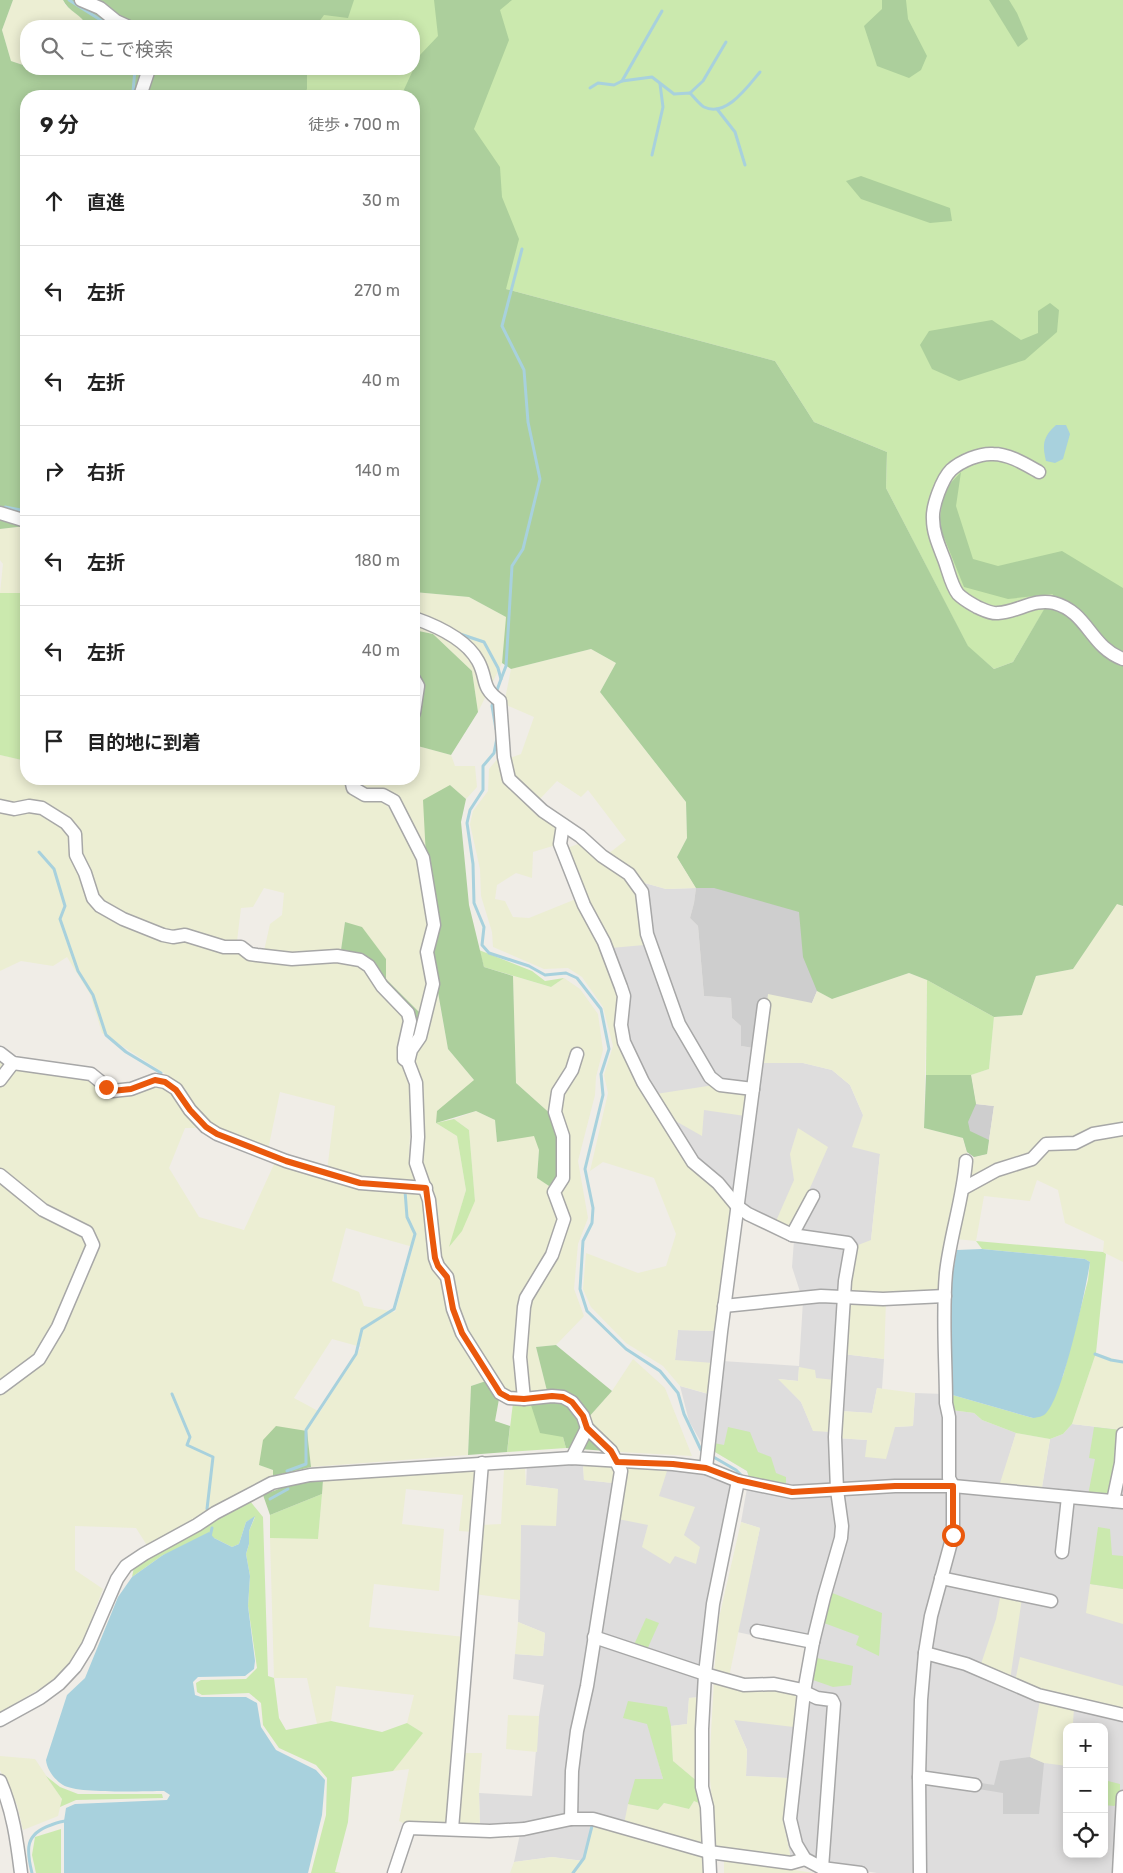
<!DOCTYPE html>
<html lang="ja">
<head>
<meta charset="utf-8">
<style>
	:root { --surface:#fff; --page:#f6f6f6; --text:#222; --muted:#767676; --line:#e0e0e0 }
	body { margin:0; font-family:Rubik,"Noto Sans JP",sans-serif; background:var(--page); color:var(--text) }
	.controls { position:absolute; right:15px; bottom:15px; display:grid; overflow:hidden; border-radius:10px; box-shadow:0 2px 12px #0003 }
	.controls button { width:45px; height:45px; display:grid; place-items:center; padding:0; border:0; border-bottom:1px solid var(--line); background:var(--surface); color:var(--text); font:25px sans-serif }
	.stop { position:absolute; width:15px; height:15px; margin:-11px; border:4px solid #ea580c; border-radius:50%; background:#fff }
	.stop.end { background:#ea580c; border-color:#fff; box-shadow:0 1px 5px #0008 }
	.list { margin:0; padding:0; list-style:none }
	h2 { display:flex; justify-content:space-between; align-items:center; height:65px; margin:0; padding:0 20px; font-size:21px }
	h2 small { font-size:16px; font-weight:400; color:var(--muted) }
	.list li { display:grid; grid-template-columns:32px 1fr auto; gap:15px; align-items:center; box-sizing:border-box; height:90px; padding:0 20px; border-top:1px solid var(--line) }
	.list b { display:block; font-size:19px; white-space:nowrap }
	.list em { font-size:16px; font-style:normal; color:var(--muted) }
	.icon { flex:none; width:28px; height:28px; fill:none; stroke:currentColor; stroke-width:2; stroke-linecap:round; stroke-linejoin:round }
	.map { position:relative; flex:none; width:1123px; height:1873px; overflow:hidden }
	.search { position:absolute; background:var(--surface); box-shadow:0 2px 12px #0003; left:20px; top:20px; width:400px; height:55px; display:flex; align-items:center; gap:12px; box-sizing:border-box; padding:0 18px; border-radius:20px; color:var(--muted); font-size:19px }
	.panel { position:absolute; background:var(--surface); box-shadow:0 2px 12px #0003; left:20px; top:90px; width:400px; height:695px; border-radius:20px }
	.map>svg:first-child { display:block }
	.residential { fill:#dedddd; fill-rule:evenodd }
	.religious { fill:#cecece }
	.farmland { fill:#eceed3; fill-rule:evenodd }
	.grass { fill:#cbe9ae }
	.forest { fill:#accf9c }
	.water { fill:#a8d1dd }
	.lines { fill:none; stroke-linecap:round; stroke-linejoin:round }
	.stream { stroke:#a8d1dd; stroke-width:3 }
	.minor-casing { stroke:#a7a7a7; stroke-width:15 }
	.minor { stroke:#fff; stroke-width:12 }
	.route { stroke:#ea580c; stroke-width:6 }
</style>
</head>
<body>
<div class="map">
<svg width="1123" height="1873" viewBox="0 0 1123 1873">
	<rect width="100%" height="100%" fill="#f0ede7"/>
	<g class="residential">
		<path d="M641,882L666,889L696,888L694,903L690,918L698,926L704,996L731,998L732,1018L741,1026V1046L760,1049L759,1063H803L832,1070L850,1085L880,1154L871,1240L843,1354L884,1359L882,1389L877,1388L872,1413L840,1411L816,1378L799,1367L798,1381L779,1379L801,1402L813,1430L832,1432L837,1438L867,1440L895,1427L913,1426L915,1393L944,1394L951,1410L974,1413L982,1420L1016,1433L1001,1483L1042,1487L1050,1439L1063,1434L1072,1424L1123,1430V1873H877L791,1859L783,1820L787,1778L746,1776L747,1750L734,1720L798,1685L808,1647L737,1632L760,1528L741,1522L749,1477L747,1471L702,1444L689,1421L680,1386L708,1394L675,1360L678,1330L715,1331L722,1361L799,1366L803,1301L792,1267L794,1240L732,1208L693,1166L638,1083L611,948ZM1067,1727H1104V1854H1067Z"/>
		<polygon points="527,1464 583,1464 584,1480 613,1483 615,1467 666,1471 671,1468 705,1473 734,1484 701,1697 689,1698 687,1724 671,1726 648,1724 663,1779 624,1824 595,1822 584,1861 552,1857 514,1862 520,1834 480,1828 479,1793 532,1796 539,1716 544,1685 513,1679 515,1654 543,1656 545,1633 518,1622 521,1525 558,1489 526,1485"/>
	</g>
	<g class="religious">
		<polygon points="677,857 819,889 817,991 812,1003 760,1049 741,1046 741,1026 732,1018 731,998 704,996 698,926 690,918 694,903 696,888"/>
		<polygon points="926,1075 971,1075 976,1104 994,1106 987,1154 974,1157 967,1152 963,1138"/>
		<polygon points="1030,1757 1044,1763 1039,1814 1003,1814 1003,1793 922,1780 922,1774 994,1785 1000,1761"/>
	</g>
	<g class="farmland">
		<polygon points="13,0 63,0 65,5 84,20 87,26 26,26 26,66 11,61 2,30"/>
		<polygon points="26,526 26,593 0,593 3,564 0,560 0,529"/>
		<polygon points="414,592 469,597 506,617 502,663 478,712 472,671 433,634 414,630"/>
		<polygon points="591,649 616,663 600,692 686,802 687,838 677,857 696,888 666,889 641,882 608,854 626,840 588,790 581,797 557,781 538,801 513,779 507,759 521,754 534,717 504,704 511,669"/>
		<polygon points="414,745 451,755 455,766 475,766 477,787 466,799 450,785 426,853 401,801 383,789 364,790 354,785 354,779 414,779"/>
		<polygon points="0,755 26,761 26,779 347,779 382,799 402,825 419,859 431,925 431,983 422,1015 386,979 386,959 345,922 341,950 287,956 264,951 270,924 282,915 284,893 264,888 253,907 241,908 237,941 224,943 168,934 123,917 98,896 82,857 77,824 44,804 9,803 0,800"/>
		<polygon points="499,757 507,782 536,815 555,823 556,845 533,852 532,878 516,873 497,885 495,899 505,901 513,917 529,918 576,899 600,943 618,992 619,1039 693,1166 732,1208 715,1331 678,1330 675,1360 713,1363 709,1394 680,1386 663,1366 626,1343 591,1307 583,1289 586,1253 638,1273 666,1266 676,1234 654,1178 603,1162 590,1171 608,1093 604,1075 613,1046 603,1007 582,977 568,968 544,969 493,947 492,932 481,896 480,869 470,824 473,811 488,791 489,769"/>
		<polygon points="0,807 37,810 73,834 72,855 89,904 164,942 184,940 334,959 361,965 408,1018 400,1062 412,1087 409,1159 417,1181 364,1179 327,1171 335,1106 280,1092 268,1150 210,1127 164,1073 102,1033 90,994 67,957 53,966 21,961 0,971"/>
		<polygon points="581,843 625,876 640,894 644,945 611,948 586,903 567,848"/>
		<polygon points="1117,903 1123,907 1123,1262 1103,1252 1104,1241 1065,1223 1058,1190 1037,1180 1030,1201 984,1196 976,1241 956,1239 974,1157 987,1154 994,1106 976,1104 971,1075 989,1069 994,1017 1022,1015 1036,976 1073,969"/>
		<polygon points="909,973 927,980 924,1128 963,1138 967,1152 949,1240 941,1294 845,1296 853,1247 871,1240 880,1154 852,1147 863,1115 850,1085 832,1070 803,1063 759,1063 768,994 812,1003 817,991 832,999"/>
		<polygon points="513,976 551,987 564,978 580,989 598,1014 603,1050 596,1077 595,1095 578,1161 588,1218 578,1244 574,1289 584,1316 556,1345 536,1347 547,1391 528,1391 522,1355 528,1301 555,1256 560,1195 554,1117 516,1083"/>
		<polygon points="436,984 448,1049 474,1080 436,1123 457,1136 466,1190 450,1246 475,1201 469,1130 454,1119 476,1111 495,1120 497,1142 535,1135 539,1150 537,1178 549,1186 560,1219 550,1254 520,1304 518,1392 501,1389 463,1330 451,1275 437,1251 421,1163 411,1058"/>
		<path d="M0,1054L89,1079L106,1095L136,1093L155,1084L170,1092L200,1128H185L169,1168L199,1217L244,1230L275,1162L423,1190L441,1277L489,1380L471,1386L468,1455L311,1467L307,1431L259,1465L273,1470V1476L148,1547L136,1528L75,1526V1570L103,1589L77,1657L49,1683L0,1713ZM346,1228L413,1247L395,1312L364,1306L359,1292L332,1281ZM332,1339L361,1347L320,1412L294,1398Z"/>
		<polygon points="714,1085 749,1092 745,1116 704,1110 702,1136 672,1119 656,1094"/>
		<polygon points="798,1128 828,1147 792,1229 776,1221 794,1180 790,1154"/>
		<polygon points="846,1301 886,1301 884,1359 843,1354"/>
		<polygon points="1096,1353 1123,1362 1123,1430 1072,1424"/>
		<polygon points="633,1359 665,1388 692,1456 620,1452 588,1418 612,1391"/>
		<polygon points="799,1367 815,1370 816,1378 835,1380 832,1432 813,1431 801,1402 778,1379 798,1381"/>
		<polygon points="877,1388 915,1393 913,1426 895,1427 886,1459 865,1457 867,1440 836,1438 840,1411 872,1413"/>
		<polygon points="1016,1433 1050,1439 1042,1487 1000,1483"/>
		<polygon points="583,1464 615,1467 613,1483 584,1480"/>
		<polygon points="627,1468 667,1471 659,1496 695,1507 684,1535 700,1547 696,1564 675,1556 670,1564 642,1547 648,1525 618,1519"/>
		<polygon points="478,1469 474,1532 459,1531 463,1495 406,1489 402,1524 444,1529 439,1591 374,1584 369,1627 465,1637 449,1825 407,1825 399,1821 409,1769 393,1771 422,1733 407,1723 414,1695 336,1686 331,1721 317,1724 307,1678 274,1678 270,1538 318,1539 323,1480"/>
		<polygon points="525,1469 526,1485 558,1489 556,1526 521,1525 520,1600 474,1594 481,1525 501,1524 504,1470"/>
		<polygon points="741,1522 760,1528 729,1677 714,1674 719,1618"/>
		<polygon points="1090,1584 1123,1589 1123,1624 1086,1613"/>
		<polygon points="1001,1593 1022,1598 1010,1680 980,1667 996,1619"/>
		<polygon points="518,1622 545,1633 543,1656 515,1654"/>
		<polygon points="1020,1657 1123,1686 1123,1712 1015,1682"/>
		<polygon points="714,1679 798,1691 794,1727 734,1720 747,1750 746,1776 788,1778 783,1820 791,1859 716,1849 709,1768"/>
		<polygon points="701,1697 698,1782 673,1761 671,1726 687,1724 689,1698"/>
		<polygon points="1040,1700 1074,1707 1073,1723 1078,1727 1067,1727 1067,1766 1044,1763 1030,1757"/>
		<polygon points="508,1715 539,1716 537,1752 506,1749"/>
		<polygon points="461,1753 482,1753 479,1793 480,1828 455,1827"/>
		<polygon points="0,1756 35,1759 62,1799 58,1816 23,1830 17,1805 0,1770"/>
		<polygon points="694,1801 703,1805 706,1846 624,1824 628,1804 658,1810 664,1803 689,1809"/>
		<polygon points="595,1822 705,1856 706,1873 510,1873 514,1862 552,1857 583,1861"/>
		<polygon points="724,1859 814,1873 724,1873"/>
	</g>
	<g class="grass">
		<polygon points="298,0 1123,0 1123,600 1071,565 1013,662 994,669 968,647 886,488 887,452 814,422 775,361 506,289 414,96 268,96 275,69 414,69 414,26 286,26"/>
		<polygon points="0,593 26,593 26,761 0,755"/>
		<polygon points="479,950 532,971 545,981 564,978 551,987 484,967"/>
		<polygon points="927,980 994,1017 989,1069 971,1075 926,1075"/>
		<polygon points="454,1119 469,1130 475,1201 462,1231 449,1247 466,1190 457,1136 436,1123"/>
		<polygon points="976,1241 1103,1252 1106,1254 1096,1353 1072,1424 1063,1434 1050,1439 1016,1433 982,1420 974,1413 951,1410 949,1394 1033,1418 1063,1376 1088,1280 1090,1262 1085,1259 982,1249"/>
		<polygon points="530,1402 563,1437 566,1448 507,1452 513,1403"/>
		<polygon points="728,1427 750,1432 758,1452 771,1457 776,1473 786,1477 786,1484 749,1477 747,1471 715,1452 714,1443 724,1445"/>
		<polygon points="1094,1427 1121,1430 1109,1497 1088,1495 1095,1459 1089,1458"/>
		<polygon points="322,1494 318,1539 270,1538 270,1515"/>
		<polygon points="250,1501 263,1517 268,1676 274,1678 279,1718 286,1730 331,1721 382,1732 407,1723 423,1733 393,1771 352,1777 348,1822 335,1872 341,1873 311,1873 326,1815 327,1778 316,1765 279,1748 263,1725 261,1703 249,1693 202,1695 197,1692 196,1683 201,1680 246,1679 257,1668 248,1606 250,1576 246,1554 249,1544 249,1531 255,1517 246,1522 239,1544 232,1547 214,1538 163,1555 132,1577 134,1567"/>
		<polygon points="1098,1527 1110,1529 1112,1555 1123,1556 1123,1589 1090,1584"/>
		<polygon points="830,1592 882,1613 879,1656 856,1645 859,1636 824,1623"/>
		<polygon points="646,1618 659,1623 646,1652 633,1647"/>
		<polygon points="817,1658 853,1666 851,1685 833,1687 813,1680"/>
		<polygon points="628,1701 667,1707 671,1726 673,1761 698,1782 703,1805 694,1801 689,1809 664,1803 658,1810 628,1804 635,1779 663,1779 647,1724 623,1718"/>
		<polygon points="46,1776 60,1787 78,1794 162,1794 163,1798 76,1800 60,1807 62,1799"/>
		<polygon points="1104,1780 1120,1784 1120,1803 1114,1806 1104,1805"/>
		<polygon points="61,1829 61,1873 36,1873 32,1855 35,1837"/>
	</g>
	<g class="forest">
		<polygon points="0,0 13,0 2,30 11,61 26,66 26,69 37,69 56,74 88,71 89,69 307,69 307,89 303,96 26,96 26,526 0,529"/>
		<path d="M63,0H354L348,18L324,15L316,26H87C82,15 68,11 63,0Z"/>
		<polygon points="434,0 512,0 500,10 509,40 474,129 500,167 502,197 519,239 506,289 775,361 814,422 887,452 886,488 968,646 994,669 1013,662 1053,594 1008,599 964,587 939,525 944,490 961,472 956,506 973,559 998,566 1062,551 1123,588 1123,906 1117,904 1073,969 1036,976 1022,1015 994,1017 927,980 909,973 832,999 817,991 803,957 799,912 714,888 696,888 677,857 687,838 686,802 600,692 616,663 591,649 511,669 502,663 506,617 469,597 414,592 414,96 401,96 420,55 438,36"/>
		<polygon points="882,0 906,0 908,19 927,56 921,70 909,78 877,66 864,26 882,9"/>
		<polygon points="989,0 1009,0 1017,13 1028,39 1018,47"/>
		<polygon points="861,176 950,208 952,221 930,223 861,199 846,181"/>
		<polygon points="1050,303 1059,310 1057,332 1025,360 959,381 932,369 920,345 929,331 992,320 1021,340 1038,333 1038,311"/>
		<path d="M414,630L433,634L472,671L478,712L451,755L414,745C414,738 413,730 414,724C418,709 428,678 414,666Z"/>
		<polygon points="450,785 466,799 461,822 469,905 484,967 513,976 516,1083 554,1117 560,1137 559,1179 549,1186 537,1178 539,1150 534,1136 497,1142 495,1120 476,1111 436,1123 437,1111 474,1080 448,1049 431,953 423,800"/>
		<polygon points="345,922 362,927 386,959 386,979 422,1015 418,1035 408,1047 408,1018 361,965 341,950"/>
		<polygon points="926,1075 971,1075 976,1104 968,1122 970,1131 989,1140 987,1154 974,1157 967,1152 963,1138 924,1128"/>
		<polygon points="556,1345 612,1391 588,1418 620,1452 566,1448 563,1437 540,1433 530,1402 547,1391 536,1347"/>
		<polygon points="489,1380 499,1399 495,1421 510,1426 507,1452 468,1455 471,1386"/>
		<polygon points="276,1426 307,1431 311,1467 273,1476 273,1470 259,1465 263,1440"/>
		<polygon points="323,1480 322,1494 270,1515 263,1495 289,1485"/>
	</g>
	<g class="water">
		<path d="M1056,425H1066L1070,434L1063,459L1055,463L1046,461C1042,444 1043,437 1056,425Z"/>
		<path d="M982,1249L1085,1259L1090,1262C1086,1289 1063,1395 1047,1412C1043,1417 1039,1417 1033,1418L949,1394L951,1282L957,1250Z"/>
		<path d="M255,1516L249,1531V1544L246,1554L250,1576L248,1606L255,1661L254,1669L245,1676L198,1677L193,1682L195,1695L201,1697H246L257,1703L261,1727L276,1750L316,1770L325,1780L322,1815L308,1873H64V1821L66,1808L75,1804L167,1800L170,1795L164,1791C145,1791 77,1794 63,1785C55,1780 47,1770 46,1760L67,1695L85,1678L118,1597L132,1577L163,1555L209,1532L214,1538L232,1547L239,1544L246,1522Z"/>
	</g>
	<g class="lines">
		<g class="stream">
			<polyline points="69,0 110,26"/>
			<polyline points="622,81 662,11"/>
			<path d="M590,88L598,83L614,85L622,81L652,77L674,94L690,93C694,97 699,104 704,107C726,118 748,86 760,72"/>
			<polyline points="690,93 703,81 726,42"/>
			<polyline points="131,96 133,92 135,69"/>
			<polyline points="717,109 735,132 745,165"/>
			<polyline points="652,155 663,107 660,84"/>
			<polyline points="2,510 5,507 26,511"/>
			<polyline points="460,634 484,642 498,668 501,679 496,693"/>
			<polyline points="501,679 506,666 512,566 523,549 540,479 528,422 524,370 502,326 522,249"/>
			<polyline points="493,701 492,706 496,729"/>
			<polyline points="497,738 494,753 483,766 483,790 470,810 467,823 473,864 474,903 484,927 482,945 489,953 529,966 545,975 566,973 577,978 601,1009 609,1049 601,1074 603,1095 585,1169 593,1208 592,1223 583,1241 580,1289 587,1311 626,1349 660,1371 678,1393 684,1414 701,1450 704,1452"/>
			<polyline points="39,852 54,869 65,906 60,919 78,971 93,995 106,1035 126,1052 161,1073"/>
			<polyline points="1095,1354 1111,1360 1123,1362"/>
			<polyline points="172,1394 190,1437 187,1445 213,1457 207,1509"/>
			<polyline points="710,1455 736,1470 742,1476 742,1479"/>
			<polyline points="287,1471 306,1464 306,1430 356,1354 362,1329 394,1309 415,1234 407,1217 405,1191"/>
			<polyline points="270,1499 288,1489"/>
			<polyline points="210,1537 212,1528"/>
			<path d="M32,1873C26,1849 25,1834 51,1825C56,1823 61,1821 67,1821"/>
			<polyline points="573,1873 584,1858 593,1822"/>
		</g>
		<defs>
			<g id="minor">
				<polyline points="81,0 100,8 116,21 127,26"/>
				<polyline points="140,96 149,69"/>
				<path d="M1039,472C1025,464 1009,454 993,454C980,453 961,461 951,470C942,479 932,506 933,519C933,533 939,546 944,559C948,569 951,585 958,594C964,600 970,603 977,607C984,610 991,614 998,613C1018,612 1034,598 1054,603C1088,612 1090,647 1123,659"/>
				<polyline points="0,513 26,521"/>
				<path d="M414,618C437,626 466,639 478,661C488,679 480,687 500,701L504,757L509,779L543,811L580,836L602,856L629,874L642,892L647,934L679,1024L710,1077L720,1085L753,1089"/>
				<polyline points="414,713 418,686 414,679"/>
				<polyline points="351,779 353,788 365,795 383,795 394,801 423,858 434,925 427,952 433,984 420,1037 411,1050 408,1062"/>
				<polyline points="0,806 14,809 29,806 42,808 66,823 75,834 76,855 85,873 93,898 100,906 123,919 163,935 173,937 185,935 224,947 241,947 250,954 257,955 292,959 337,956 360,960 369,966 382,986 408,1013 410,1021 404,1048 404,1059 408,1062 416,1083 418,1137 416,1163 429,1200 435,1258 438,1266 447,1277 453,1309 462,1333 500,1393 509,1398 524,1399 552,1396 563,1397 572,1402 583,1416 587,1428 611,1451 621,1471 587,1686 577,1731 572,1771 571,1819"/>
				<polyline points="563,825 560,844 584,905 604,942 621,987 624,996 621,1025 624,1042 643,1082 693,1162 718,1183 737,1206 748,1214 792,1235 848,1243 851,1247 845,1281 835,1437 837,1490 842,1526 841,1538 824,1597 813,1642 804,1692 790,1819 796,1844 805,1859 822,1868 861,1873"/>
				<polyline points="0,1053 13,1063 91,1074 112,1091 131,1089 155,1080 165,1082 176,1089 190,1110 206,1127 217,1134 286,1161 360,1183 426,1188"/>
				<polyline points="0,1080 13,1063"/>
				<polyline points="0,1175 43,1210 87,1232 93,1245 58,1327 39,1359 0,1388"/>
				<polyline points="964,1188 997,1170 1032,1159 1046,1144 1075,1143 1093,1134 1123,1129"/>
				<polyline points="792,1235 813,1196"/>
				<polyline points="724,1306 821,1296 883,1299 945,1296"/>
				<polyline points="524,1399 520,1357 524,1307 526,1298 552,1255 564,1219 554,1192 563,1178 563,1136 555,1112 558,1092 572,1070 577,1054"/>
				<polyline points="572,1458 587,1428"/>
				<polyline points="706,1468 721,1332 764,1005"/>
				<polyline points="1113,1501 1121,1463 1123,1434"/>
				<polyline points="1062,1552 1068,1497"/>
				<polyline points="941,1578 1051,1601"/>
				<polyline points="757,1631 813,1642"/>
				<polyline points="594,1637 705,1674 744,1685 774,1684 798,1689 817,1698 832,1700 834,1704 822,1868"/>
				<polyline points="925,1653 966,1664 1038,1695 1123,1715"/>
				<polyline points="0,1720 40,1698 59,1684 75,1667 88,1646 117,1579 126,1566 144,1554 197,1525 215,1513 272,1483 310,1475 572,1458 673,1464 706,1468 738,1481 792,1492 895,1486 953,1486 1123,1502"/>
				<polyline points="919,1777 975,1785"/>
				<path d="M0,1781C13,1811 17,1841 21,1873"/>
				<polyline points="452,1829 482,1463"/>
				<polyline points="394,1873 409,1828 490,1831 524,1829 571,1819 593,1819 709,1852 791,1863 805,1859"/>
				<polyline points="710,1873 707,1807 702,1787 702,1729 705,1674 713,1604 738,1481"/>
				<path d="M920,1873L919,1777L921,1700L925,1653L931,1616L953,1535V1486L949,1478V1417L946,1403C946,1360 942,1316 946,1273C950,1236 963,1199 966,1161"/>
				<polyline points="1119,1873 1123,1797"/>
			</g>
		</defs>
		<use href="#minor" class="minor-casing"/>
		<use href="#minor" class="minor"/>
	</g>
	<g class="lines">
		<polyline class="route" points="106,1087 112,1091 131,1089 155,1080 165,1082 176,1090 190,1110 206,1127 217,1134 286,1161 360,1183 426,1188 435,1258 438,1266 447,1277 453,1309 462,1333 500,1393 509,1398 524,1399 552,1396 563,1397 572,1402 583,1416 587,1428 611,1451 617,1462 673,1464 706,1468 738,1480 792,1492 895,1486 953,1486 953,1535"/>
	</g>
</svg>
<div class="controls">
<button>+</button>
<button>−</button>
<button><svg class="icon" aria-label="locate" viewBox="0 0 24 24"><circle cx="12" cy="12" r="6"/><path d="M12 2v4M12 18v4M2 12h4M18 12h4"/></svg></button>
</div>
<div class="stop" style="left:953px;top:1535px"></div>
<div class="stop end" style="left:106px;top:1087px"></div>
<div class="search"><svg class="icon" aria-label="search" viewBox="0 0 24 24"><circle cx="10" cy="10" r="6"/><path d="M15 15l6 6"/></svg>ここで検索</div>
<section class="panel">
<h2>9 分<small>徒歩 · 700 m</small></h2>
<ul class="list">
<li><svg class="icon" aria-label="ahead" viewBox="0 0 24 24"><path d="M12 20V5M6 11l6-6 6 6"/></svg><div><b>直進</b></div><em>30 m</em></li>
<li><svg class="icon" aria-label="left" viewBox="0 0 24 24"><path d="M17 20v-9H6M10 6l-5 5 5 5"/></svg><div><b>左折</b></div><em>270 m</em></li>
<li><svg class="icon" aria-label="left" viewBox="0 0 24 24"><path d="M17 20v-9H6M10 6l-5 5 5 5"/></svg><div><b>左折</b></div><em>40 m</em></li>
<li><svg class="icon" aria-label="right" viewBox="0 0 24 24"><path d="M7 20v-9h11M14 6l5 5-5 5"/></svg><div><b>右折</b></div><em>140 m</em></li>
<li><svg class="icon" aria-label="left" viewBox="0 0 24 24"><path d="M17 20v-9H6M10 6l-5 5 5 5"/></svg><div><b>左折</b></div><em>180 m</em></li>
<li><svg class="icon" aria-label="left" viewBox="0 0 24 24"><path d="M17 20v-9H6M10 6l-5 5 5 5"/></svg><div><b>左折</b></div><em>40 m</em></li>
<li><svg class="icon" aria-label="arrive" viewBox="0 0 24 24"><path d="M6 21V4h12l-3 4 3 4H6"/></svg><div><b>目的地に到着</b></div></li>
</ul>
</section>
</div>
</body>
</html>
